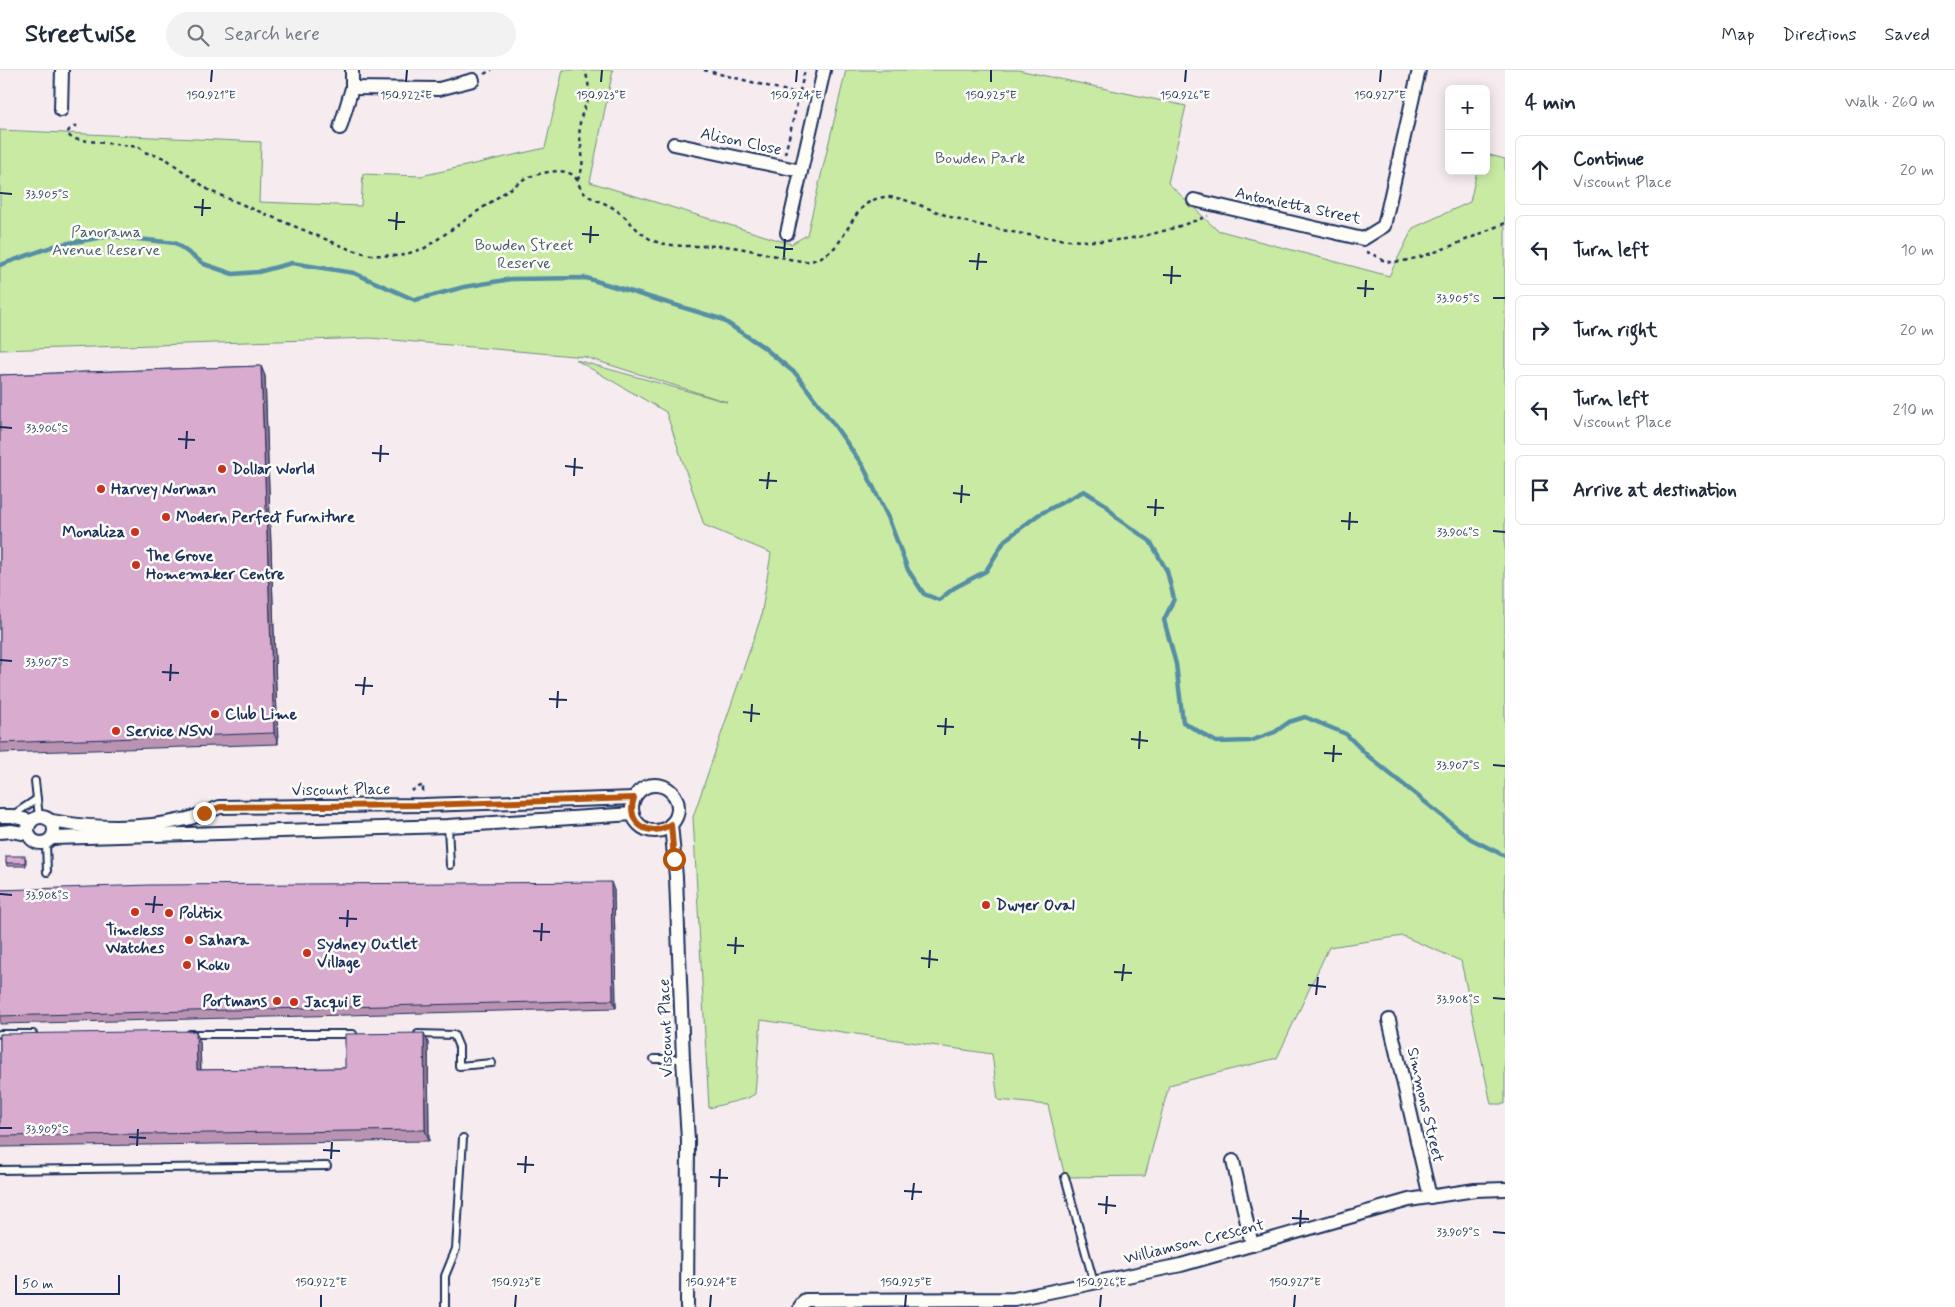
<!DOCTYPE html>
<html lang="en">
<head>
<meta charset="utf-8">
<style>
	:root { --surface:#fff; --page:#f2f2f3; --text:#1f2937; --muted:#747a83; --line:#e0e1e3 }
	body { margin:0; font-family:Mynerve,sans-serif; background:var(--page); color:var(--text) }
	.controls { position:absolute; right:15px; top:15px; display:grid; overflow:hidden; border-radius:8px; box-shadow:0 2px 12px #0003 }
	.controls button { width:45px; height:45px; display:grid; place-items:center; padding:0; border:0; border-bottom:1px solid var(--line); background:var(--surface); color:var(--text); font:25px sans-serif }
	.scale { position:absolute; left:15px; bottom:12px; width:105px; box-sizing:border-box; padding-left:5px; border:2px solid #1b2f5e; border-top:0; font-size:14px; line-height:18px; white-space:nowrap; color:#1b2f5e; -webkit-text-stroke:4px #fdfcf7; paint-order:stroke }
	.stop { position:absolute; width:15px; height:15px; margin:-11px; border:4px solid #b45309; border-radius:50%; background:#fff }
	.stop.end { background:#b45309; border-color:#fff; box-shadow:0 1px 5px #0008 }
	.list { margin:0; padding:0; list-style:none }
	h2 { display:flex; justify-content:space-between; align-items:center; height:65px; margin:0; padding:0 20px; font-size:21px }
	h2 small { font-size:16px; font-weight:400; color:var(--muted) }
	.list li { display:grid; grid-template-columns:32px 1fr auto; gap:15px; align-items:center; box-sizing:border-box; height:70px; margin:0 10px 10px; padding:0 10px; border:1px solid var(--line); border-radius:8px }
	.list b { display:block; font-size:19px; white-space:nowrap }
	.list p { margin:0; font-size:16px; white-space:nowrap; color:var(--muted) }
	.list em { font-size:16px; font-style:normal; color:var(--muted) }
	.icon { flex:none; width:28px; height:28px; fill:none; stroke:currentColor; stroke-width:2; stroke-linecap:round; stroke-linejoin:round }
	.map { position:relative; flex:none; width:1505px; height:1237px; overflow:hidden }
	header { display:flex; align-items:center; gap:30px; box-sizing:border-box; height:70px; padding:0 25px; background:var(--surface); border-bottom:1px solid var(--line) }
	header strong { font-size:24px }
	nav { display:flex; gap:28px; margin-inline-start:auto; font-size:18px }
	.search { width:350px; height:45px; background:var(--page); display:flex; align-items:center; gap:12px; box-sizing:border-box; padding:0 18px; border-radius:28px; color:var(--muted); font-size:19px }
	main { display:flex }
	aside { flex:1; background:var(--surface) }
	.map>svg:first-child { display:block }
	.green { fill:#c9eaa3; stroke:#728c80 }
	.lines { fill:none; stroke-linecap:round; stroke-linejoin:round }
	.stream { stroke:#568fa5; stroke-width:4.5 }
	.service-casing { stroke:#1b2f5e; stroke-width:10 }
	.minor-casing { stroke:#1b2f5e; stroke-width:16 }
	.path { stroke:#1b2f5e; stroke-width:2.5; stroke-dasharray:4 4; stroke-linecap:butt }
	.service { stroke:#fdfcf7; stroke-width:6 }
	.minor { stroke:#fdfcf7; stroke-width:12 }
	.wall { fill:#ba93b2; stroke:#1b2f5e }
	.shaded-wall { fill:#977891; stroke:#1b2f5e }
	.building { fill:#d8abcf; stroke:#1b2f5e }
	.route { stroke:#b45309; stroke-width:6 }
	.ticks { fill:none; stroke:#1b2f5e; stroke-width:2 }
	.poi-dot { fill:#c8321e; stroke:#fdfcf7; stroke-width:2 }
	.labels { text-anchor:middle; dominant-baseline:central; stroke-width:5; stroke-linejoin:round; paint-order:stroke }
	.street-label { font-size:16px; fill:#1b2f5e; stroke:#fdfcf7 }
	.park-label { font-size:16px; fill:#465e6f; stroke:#fdfcf7 }
	.poi-label { font-size:16px; font-weight:bold; fill:#1b2f5e; stroke:#fdfcf7; text-anchor:start }
	.ticks-label { font-size:12px; text-anchor:middle; fill:#1b2f5e; stroke:#fdfcf7; stroke-width:5; stroke-linejoin:round; paint-order:stroke }
</style>
</head>
<body>
<header>
<strong>Streetwise</strong>
<div class="search"><svg class="icon" aria-label="search" viewBox="0 0 24 24"><circle cx="10" cy="10" r="6"/><path d="M15 15l6 6"/></svg>Search here</div>
<nav><a>Map</a><a>Directions</a><a>Saved</a></nav>
</header>
<main>
<div class="map">
<svg width="1505" height="1237" viewBox="0 0 1505 1237">
	<rect width="100%" height="100%" fill="#f6ecef"/>
	<filter id="ink" filterUnits="userSpaceOnUse"><feTurbulence type="fractalNoise" baseFrequency=".02" numOctaves="2"/><feDisplacementMap in="SourceGraphic" scale="10" xChannelSelector="R" yChannelSelector="G"/><feConvolveMatrix kernelMatrix="1 2 1 2 8 2 1 2 1" color-interpolation-filters="sRGB"/></filter>
	<g filter="url(#ink)">
		<polygon class="green" points="563,0 613,0 590,112 791,174 807,165 846,0 1018,0 1186,36 1168,113 1217,160 1389,206 1413,158 1470,132 1477,101 1486,101 1486,84 1505,89 1505,1034 1491,1034 1461,891 1403,866 1329,877 1277,988 1169,1015 1145,1106 1065,1107 1048,1035 998,1030 992,984 761,950 755,1024 748,1028 709,1038 693,747 761,547 771,483 704,455 666,342 576,290 727,332 585,287 370,268 0,280 0,60 261,72 259,132 361,136 363,104 421,106 545,78"/>
		<g class="lines">
			<polyline class="stream" points="0,195 57,175 110,166 175,173 204,194 233,204 258,202 292,193 354,203 415,230 464,217 511,209 586,208 721,249 762,276 796,304 835,356 863,396 888,447 908,500 924,524 939,530 954,518 986,501 1005,470 1038,445 1084,421 1106,435 1118,449 1150,471 1167,501 1174,529 1164,550 1176,594 1183,652 1216,672 1250,671 1275,662 1289,652 1305,647 1346,664 1368,686 1471,769 1505,786"/>
			<defs>
				<g id="service">
					<polyline points="35,711 39,747"/>
					<polyline points="13,745 37,729"/>
					<polyline points="448,756 450,795"/>
					<polyline points="46,773 47,802"/>
					<polyline points="0,964 33,964"/>
					<polyline points="190,964 353,964"/>
					<polyline points="418,964 454,965 459,977 459,996 492,993"/>
					<polyline points="654,989 683,989"/>
					<polyline points="0,1100 327,1096"/>
					<polyline points="1065,1107 1094,1213"/>
					<polyline points="445,1237 445,1206 456,1179 463,1068"/>
				</g>
				<g id="minor">
					<polyline points="352,18 439,19 473,10"/>
					<polyline points="61,40 62,0"/>
					<polyline points="340,58 352,18 352,0"/>
					<polyline points="674,74 801,101"/>
					<polyline points="1194,130 1363,169 1384,156 1419,0"/>
					<polyline points="787,163 824,0"/>
					<circle cx="655" cy="738" r="23"/>
					<polyline points="0,746 12,746 31,751"/>
					<circle cx="41" cy="760" r="13"/>
					<path d="M52,751C95,759 143,759 187,749C198,746 209,741 220,737L424,735L634,728"/>
					<polyline points="671,754 676,807 683,989 688,1070 687,1237"/>
					<polyline points="0,762 11,761 29,764"/>
					<polyline points="53,768 448,756 633,744"/>
					<polyline points="1389,950 1430,1127"/>
					<polyline points="1233,1091 1252,1175"/>
					<polyline points="800,1237 805,1230 1014,1229 1181,1195 1409,1130 1475,1120 1505,1119"/>
				</g>
			</defs>
			<use href="#service" class="service-casing"/>
			<use href="#minor" class="minor-casing"/>
			<g class="path">
				<polyline points="704,0 799,24"/>
				<polyline points="484,4 492,0"/>
				<path d="M77,55L69,60L67,64L73,69L139,77L144,82L165,88L210,121L349,179L371,185L400,186L425,178L524,109C536,104 563,96 574,106C579,111 579,118 583,122C593,131 606,132 616,140C632,151 641,169 661,173C681,178 701,175 721,176C741,177 761,183 781,187C790,189 801,192 811,191C815,190 821,187 825,185C850,171 851,130 885,127C902,125 941,145 960,150C1005,162 1071,175 1117,170C1149,167 1178,157 1208,146"/>
				<polyline points="785,84 805,0"/>
				<path d="M577,110C589,93 577,71 580,53C581,42 588,34 589,23C589,15 587,7 585,0"/>
				<path d="M1366,182C1376,184 1381,192 1391,192C1421,192 1476,165 1505,153"/>
				<polyline points="306,718 307,724"/>
				<polyline points="411,721 423,715 423,723"/>
			</g>
			<use href="#service" class="service"/>
			<use href="#minor" class="minor"/>
		</g>
		<g class="wall">
			<polygon points="261,296 265,306 278,674 0,683 0,305"/>
			<polygon points="26,788 26,796 7,796 6,793"/>
			<polygon points="0,820 614,820 616,938 0,954"/>
			<polygon points="424,963 428,973 429,1071 0,1077 0,964 200,972 201,1000 345,998"/>
		</g>
		<g class="shaded-wall">
			<polygon points="261,296 265,306 278,674 274,663"/>
			<polygon points="611,812 614,820 616,938 613,930"/>
			<polygon points="196,961 200,972 201,1011 197,1000"/>
			<polygon points="424,963 428,973 429,1071 425,1060"/>
		</g>
		<g class="building">
			<polygon points="261,296 274,663 0,673 0,305"/>
			<rect x="6" y="786" width="19" height="7"/>
			<polygon points="611,812 613,930 0,946 0,820 149,815"/>
			<polygon points="196,961 197,1000 345,998 345,964 424,963 425,1060 0,1066 0,964"/>
		</g>
	</g>
	<g class="lines" filter="url(#ink)">
		<path class="route" d="M204,743L220,737L424,735L634,728C625,754 650,769 671,754L674,789"/>
	</g>
	<path class="ticks" d="M211,12L212,0M406,12L407,0M601,12L602,0M796,12L797,0M991,12V0M1185,12L1186,0M1380,12L1381,0M0,123L12,124M194,137L211,138M202,146L203,129M388,150L405,152M396,160L397,142M582,164L599,165M590,173L591,156M775,177L793,179M784,187L785,169M969,191L987,192M977,200L979,183M1163,205L1181,206M1171,214L1172,196M1357,218L1374,219M1365,227L1366,210M1493,228H1505M0,357L12,358M178,369L195,370M186,379L187,361M372,383L389,384M380,392L381,375M565,396L583,398M574,406L575,388M759,410L777,411M767,419L769,402M953,423L970,425M961,433L962,415M1147,437L1164,438M1155,446L1156,429M1341,451L1358,452M1349,460L1350,442M1493,461L1505,462M0,590L12,591M162,602L179,603M170,611L171,594M355,615L373,616M363,625L365,607M549,629L567,630M557,638L558,621M743,642L760,644M751,652L752,634M937,656L954,657M945,665L946,648M1131,669L1148,671M1139,679L1140,661M1324,683L1342,684M1333,692L1334,675M1493,695L1505,696M0,824L12,825M145,834L163,835M153,843L155,826M339,848L357,849M347,857L348,840M533,861L550,862M541,871L542,853M727,875L744,876M735,884L736,867M921,888L938,890M929,898L930,880M1114,902L1132,903M1122,911L1124,894M1308,915L1326,917M1316,925L1318,907M1493,928L1505,929M0,1058H12M129,1067L146,1068M137,1076L138,1059M323,1080L340,1081M331,1089L332,1072M517,1094L534,1095M525,1103L526,1086M710,1107L728,1108M719,1117L720,1099M904,1121L922,1122M912,1130L914,1113M1098,1134L1116,1136M1106,1144L1107,1126M1292,1148L1309,1149M1300,1157L1301,1140M1493,1162L1505,1163M321,1237V1225M515,1237L516,1225M710,1237L711,1225M905,1237L906,1225M1100,1237L1101,1225M1294,1237L1295,1225"/>
	<g class="poi-dot">
		<circle cx="222" cy="399" r="5"/>
		<circle cx="101" cy="419" r="5"/>
		<circle cx="166" cy="447" r="5"/>
		<circle cx="135" cy="462" r="5"/>
		<circle cx="136" cy="495" r="5"/>
		<circle cx="215" cy="644" r="5"/>
		<circle cx="116" cy="661" r="5"/>
		<circle cx="986" cy="835" r="5"/>
		<circle cx="135" cy="842" r="5"/>
		<circle cx="169" cy="843" r="5"/>
		<circle cx="189" cy="870" r="5"/>
		<circle cx="307" cy="883" r="5"/>
		<circle cx="187" cy="895" r="5"/>
		<circle cx="277" cy="931" r="5"/>
		<circle cx="294" cy="932" r="5"/>
	</g>
	<g class="labels">
		<g class="street-label">
			<text transform="translate(741 72) rotate(12)">Alison Close</text>
			<text transform="translate(1298 136) rotate(12)">Antonietta Street</text>
			<text transform="translate(341 720) rotate(-1)">Viscount Place</text>
			<text transform="translate(666 958) rotate(-92)">Viscount Place</text>
			<text transform="translate(1425 1035) rotate(77)">Simmons Street</text>
			<text transform="translate(1194 1172) rotate(-14)">Williamson Crescent</text>
		</g>
		<g class="park-label">
			<text x="980" y="88">Bowden Park</text>
			<text x="106" y="162">Panorama<tspan x="106" dy="18">Avenue Reserve</tspan></text>
			<text x="524" y="175">Bowden Street<tspan x="524" dy="18">Reserve</tspan></text>
		</g>
		<g class="poi-label">
			<text x="232" y="399">Dollar World</text>
			<text x="111" y="419">Harvey Norman</text>
			<text x="176" y="447">Modern Perfect Furniture</text>
			<text x="125" y="462" text-anchor="end">Monaliza</text>
			<text x="146" y="486">The Grove<tspan x="146" dy="18">Homemaker Centre</tspan></text>
			<text x="225" y="644">Club Lime</text>
			<text x="126" y="661">Service NSW</text>
			<text x="996" y="835">Dwyer Oval</text>
			<text x="179" y="843">Politix</text>
			<text x="135" y="860" text-anchor="middle">Timeless<tspan x="135" dy="18">Watches</tspan></text>
			<text x="199" y="870">Sahara</text>
			<text x="317" y="874">Sydney Outlet<tspan x="317" dy="18">Village</tspan></text>
			<text x="197" y="895">Koku</text>
			<text x="267" y="931" text-anchor="end">Portmans</text>
			<text x="304" y="932">Jacqui E</text>
		</g>
	</g>
	<g class="ticks-label">
		<text x="211" y="29">150.921°E</text>
		<text x="406" y="29">150.922°E</text>
		<text x="601" y="29">150.923°E</text>
		<text x="796" y="29">150.924°E</text>
		<text x="991" y="29">150.925°E</text>
		<text x="1185" y="29">150.926°E</text>
		<text x="1380" y="29">150.927°E</text>
		<text x="47" y="128">33.905°S</text>
		<text x="1458" y="232">33.905°S</text>
		<text x="47" y="362">33.906°S</text>
		<text x="1458" y="466">33.906°S</text>
		<text x="47" y="596">33.907°S</text>
		<text x="1458" y="699">33.907°S</text>
		<text x="47" y="829">33.908°S</text>
		<text x="1458" y="933">33.908°S</text>
		<text x="47" y="1063">33.909°S</text>
		<text x="1458" y="1166">33.909°S</text>
		<text x="321" y="1216">150.922°E</text>
		<text x="516" y="1216">150.923°E</text>
		<text x="711" y="1216">150.924°E</text>
		<text x="906" y="1216">150.925°E</text>
		<text x="1101" y="1216">150.926°E</text>
		<text x="1295" y="1216">150.927°E</text>
	</g>
</svg>
<div class="controls">
<button>+</button>
<button>−</button>
</div>
<div class="scale">50 m</div>
<div class="stop" style="left:674px;top:789px"></div>
<div class="stop end" style="left:204px;top:743px"></div>
</div>
<aside>
<h2>4 min<small>Walk · 260 m</small></h2>
<ul class="list">
<li><svg class="icon" aria-label="ahead" viewBox="0 0 24 24"><path d="M12 20V5M6 11l6-6 6 6"/></svg><div><b>Continue</b><p>Viscount Place</p></div><em>20 m</em></li>
<li><svg class="icon" aria-label="left" viewBox="0 0 24 24"><path d="M17 20v-9H6M10 6l-5 5 5 5"/></svg><div><b>Turn left</b></div><em>10 m</em></li>
<li><svg class="icon" aria-label="right" viewBox="0 0 24 24"><path d="M7 20v-9h11M14 6l5 5-5 5"/></svg><div><b>Turn right</b></div><em>20 m</em></li>
<li><svg class="icon" aria-label="left" viewBox="0 0 24 24"><path d="M17 20v-9H6M10 6l-5 5 5 5"/></svg><div><b>Turn left</b><p>Viscount Place</p></div><em>210 m</em></li>
<li><svg class="icon" aria-label="arrive" viewBox="0 0 24 24"><path d="M6 21V4h12l-3 4 3 4H6"/></svg><div><b>Arrive at destination</b></div></li>
</ul>
</aside>
</main>
</body>
</html>
